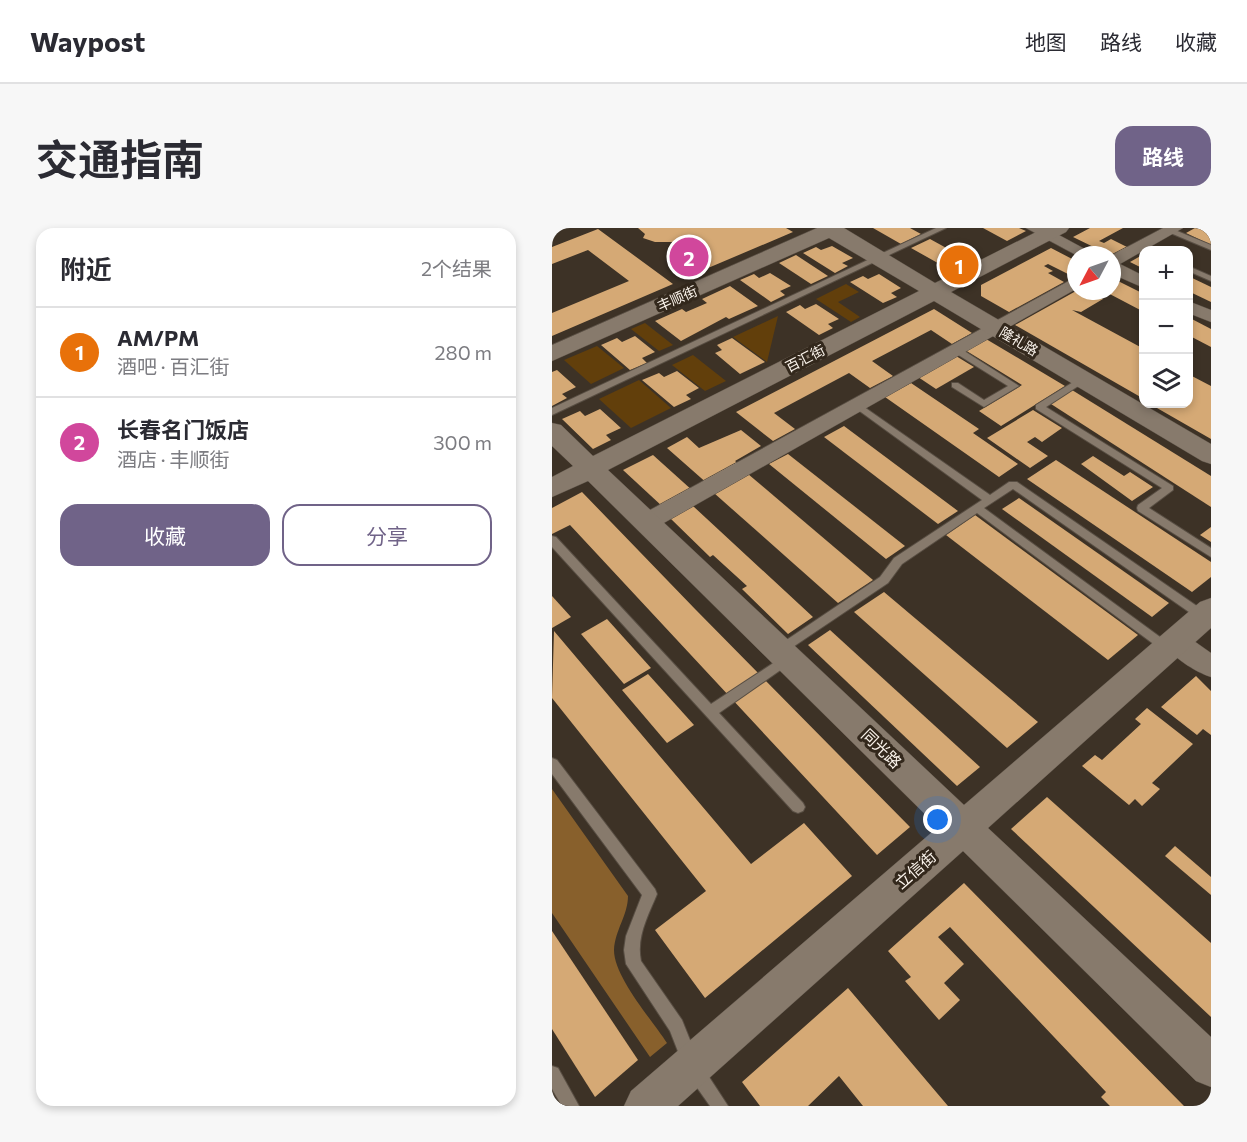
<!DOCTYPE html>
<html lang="zh">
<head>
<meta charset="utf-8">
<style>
	:root { --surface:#fff; --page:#f7f7f7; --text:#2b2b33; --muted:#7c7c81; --line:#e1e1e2; --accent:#706388 }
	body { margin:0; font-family:Commissioner,"Noto Sans SC",sans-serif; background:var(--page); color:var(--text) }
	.controls { position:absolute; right:18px; top:18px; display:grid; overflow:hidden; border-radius:12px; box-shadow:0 3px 9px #0003 }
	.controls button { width:54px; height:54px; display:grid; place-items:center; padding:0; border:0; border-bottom:2px solid var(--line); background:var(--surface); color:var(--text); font:30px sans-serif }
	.compass { position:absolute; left:515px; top:18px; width:54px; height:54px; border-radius:50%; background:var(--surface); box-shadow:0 3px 9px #0003; rotate:229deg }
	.you { position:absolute; left:386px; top:592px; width:21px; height:21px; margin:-15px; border:4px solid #fff; border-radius:50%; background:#1a73e8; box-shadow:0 0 0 9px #1a73e833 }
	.badge { display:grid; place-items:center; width:39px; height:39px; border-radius:50%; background:var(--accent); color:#fff; font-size:20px; font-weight:700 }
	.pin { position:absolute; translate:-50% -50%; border:3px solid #fff; box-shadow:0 2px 6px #0006 }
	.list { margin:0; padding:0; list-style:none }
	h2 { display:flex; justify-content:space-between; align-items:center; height:78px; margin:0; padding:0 24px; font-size:26px }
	h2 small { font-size:20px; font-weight:400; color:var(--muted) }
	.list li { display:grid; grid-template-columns:39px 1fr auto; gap:18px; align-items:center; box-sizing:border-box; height:90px; padding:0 24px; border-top:2px solid var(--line) }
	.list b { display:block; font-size:22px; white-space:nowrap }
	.list p { margin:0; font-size:20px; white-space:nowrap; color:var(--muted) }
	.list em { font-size:20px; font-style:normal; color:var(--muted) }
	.actions { display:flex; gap:12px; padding:18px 24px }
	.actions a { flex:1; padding:14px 0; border:2px solid var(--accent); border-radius:18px; text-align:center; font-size:21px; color:var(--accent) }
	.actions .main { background:var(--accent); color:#fff }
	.icon { flex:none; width:33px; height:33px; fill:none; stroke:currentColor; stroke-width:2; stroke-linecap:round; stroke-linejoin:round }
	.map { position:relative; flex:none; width:659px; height:878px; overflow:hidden; border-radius:18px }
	header { display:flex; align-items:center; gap:36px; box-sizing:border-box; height:84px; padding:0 30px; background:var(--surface); border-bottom:2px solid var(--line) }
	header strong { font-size:28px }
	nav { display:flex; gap:33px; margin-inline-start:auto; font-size:21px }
	.intro { display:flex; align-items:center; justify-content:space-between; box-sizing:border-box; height:144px; padding:0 36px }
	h1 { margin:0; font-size:42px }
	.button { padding:15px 27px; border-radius:18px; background:var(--accent); color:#fff; font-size:21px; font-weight:700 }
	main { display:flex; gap:36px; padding:0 36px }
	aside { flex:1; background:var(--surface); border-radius:18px; box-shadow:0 3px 9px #0003 }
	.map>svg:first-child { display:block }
	.green { fill:#623f0b }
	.forest { fill:#88602c }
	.building { fill:#d5a975 }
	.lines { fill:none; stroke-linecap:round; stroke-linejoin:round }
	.service-casing { stroke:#584e43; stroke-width:2 }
	.minor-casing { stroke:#584e43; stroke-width:1 }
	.tertiary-casing { stroke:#584e43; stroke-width:1 }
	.service { fill:#877a6c; fill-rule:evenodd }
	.minor { fill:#877a6c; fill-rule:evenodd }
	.tertiary { fill:#877a6c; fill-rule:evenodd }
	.labels { text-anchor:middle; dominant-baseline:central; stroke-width:6; stroke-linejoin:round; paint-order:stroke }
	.far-street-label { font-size:14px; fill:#fbf4ec; stroke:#33281c }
	.street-label { font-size:16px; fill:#fbf4ec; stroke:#33281c }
</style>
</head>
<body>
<header>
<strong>Waypost</strong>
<nav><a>地图</a><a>路线</a><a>收藏</a></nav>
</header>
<div class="intro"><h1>交通指南</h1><a class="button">路线</a></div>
<main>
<aside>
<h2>附近<small>2个结果</small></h2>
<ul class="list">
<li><span class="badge" style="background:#e8710a">1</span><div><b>AM/PM</b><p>酒吧 · 百汇街</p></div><em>280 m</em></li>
<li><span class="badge" style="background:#d1479c">2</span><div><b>长春名门饭店</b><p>酒店 · 丰顺街</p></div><em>300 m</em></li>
</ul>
<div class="actions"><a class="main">收藏</a><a>分享</a></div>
</aside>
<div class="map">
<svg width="659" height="878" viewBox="0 0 659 878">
	<rect width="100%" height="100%" fill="#3d3226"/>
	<g class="green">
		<polygon points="294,56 307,64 286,74 308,89 299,94 264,71"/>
		<polygon points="226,88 215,134 181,109"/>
		<polygon points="93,95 121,117 107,123 79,101"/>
		<polygon points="45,118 72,140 39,156 12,132"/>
		<polygon points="141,127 174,153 153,163 120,137"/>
		<polygon points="87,152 119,180 79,200 47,171"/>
	</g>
	<path class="forest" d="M0,561L76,668C76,687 63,702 62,722C62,749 100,792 115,815L98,829L0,685Z"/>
	<g class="building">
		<polygon points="86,0 234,0 241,4 149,43 121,24 125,14 103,14 91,10 93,6"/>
		<polygon points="321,0 358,0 369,6 349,16"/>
		<polygon points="431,0 467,0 474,3 455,13"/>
		<polygon points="538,0 571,0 547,13 552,15 559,11 577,20 558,27 521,9"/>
		<polygon points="643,0 659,3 659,17 634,5"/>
		<polygon points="46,1 121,56 0,108 0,85 77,53 36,22 0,36 0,19"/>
		<polygon points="378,11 398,22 401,21 421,32 400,43 359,20"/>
		<polygon points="280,18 301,30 290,35 296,38 283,45 251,25 264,19 269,22"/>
		<polygon points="499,20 524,33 524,48 522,49 496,36 492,38 501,43 496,45 512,54 457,84 429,68 429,57"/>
		<polygon points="592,26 592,41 578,34"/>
		<polygon points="244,27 276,48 259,56 227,35"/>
		<polygon points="218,45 239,58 228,63 233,67 219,74 188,52 202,46 207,50"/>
		<polygon points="327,46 349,60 339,65 345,69 331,75 298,54 311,48 316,51"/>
		<polygon points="636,48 659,59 659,74 636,63"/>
		<polygon points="560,50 592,66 592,84 552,63 560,63"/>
		<polygon points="178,58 206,78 177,91 174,89 129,113 103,93 130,81 134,84 155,75 150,71"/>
		<polygon points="524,63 535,63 551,71 529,84 520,82 592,121 592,171 463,97"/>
		<polygon points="264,76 287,91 276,96 281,100 267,107 234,84 248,77 253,81"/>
		<polygon points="382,81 420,105 400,116 379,102 320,133 341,148 318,160 297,145 222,185 243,201 221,213 184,184"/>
		<polygon points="636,89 659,101 659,119 636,107"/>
		<polygon points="83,108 103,124 90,130 95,135 78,142 49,117 65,110 70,114"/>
		<polygon points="180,110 213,134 188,146 163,125 170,122 165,117"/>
		<polygon points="434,111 513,158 449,198 427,183 470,157 413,122"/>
		<polygon points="404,128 422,139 384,161 366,149"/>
		<polygon points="5,142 24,159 10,166 15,170 0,178 0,144"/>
		<polygon points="125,143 147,160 134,167 139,171 122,179 90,152 107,145 112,149"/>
		<polygon points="636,146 659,158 659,211 598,176 636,176"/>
		<polygon points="359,155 427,201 421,205 466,236 447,249 333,169"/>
		<polygon points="520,162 659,248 659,279 499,176"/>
		<polygon points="48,181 69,200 54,207 59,212 41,221 10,191 28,183 33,188"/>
		<polygon points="481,182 510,200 490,214 483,209 475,214 496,228 478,240 435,210"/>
		<polygon points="292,198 406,283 386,296 272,209"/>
		<polygon points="189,202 209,218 183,233 190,239 157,257 115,220 135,209 147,220"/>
		<polygon points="236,226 353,318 334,331 217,236"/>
		<polygon points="101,227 141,263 111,279 71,242"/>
		<polygon points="541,228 572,248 578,244 601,259 580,273 529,236"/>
		<polygon points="504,232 659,334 659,349 640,364 475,251"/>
		<polygon points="196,246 321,352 286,375 162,265"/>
		<polygon points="30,264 144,382 358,599 325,627 18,297 0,306 0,280"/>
		<polygon points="467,270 617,375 600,389 450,281"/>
		<polygon points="141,278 261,389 236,406 190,361 195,358 161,327 158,329 118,290"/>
		<polygon points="423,287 586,407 556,432 394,307"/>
		<polygon points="659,299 659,314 648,307"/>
		<polygon points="332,364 486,494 455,520 302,384"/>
		<polygon points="0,368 19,389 0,400"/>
		<polygon points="55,391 99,440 72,456 29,406"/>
		<polygon points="278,402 428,539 405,558 256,417"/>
		<polygon points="2,403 199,636 252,595 300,648 153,770 103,702 154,663 0,470"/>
		<polygon points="96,446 142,497 115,515 70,462"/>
		<polygon points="644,448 659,463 659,507 651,501 645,507 609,479"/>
		<polygon points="595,480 641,516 600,555 608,561 590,578 583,571 577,577 530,538 543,527 550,532 589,496 583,491"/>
		<polygon points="495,569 659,715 659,789 459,601"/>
		<polygon points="623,618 659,649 659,667 613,628"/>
		<polygon points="412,655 632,878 558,878 549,869 554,864 398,699 386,709 412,736 392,755 408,772 387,792 353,753 359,749 336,723"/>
		<polygon points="0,703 86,832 43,869 0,801"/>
		<polygon points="296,760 396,878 311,878 287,848 256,878 208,878 190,854"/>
	</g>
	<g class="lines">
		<defs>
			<g id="service">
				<polygon points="384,0 394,0 0,187 0,180"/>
				<polygon points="618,0 659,17 659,22 616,4 615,2"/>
				<polygon points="636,38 659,48 659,53 636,43"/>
				<polygon points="403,118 406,119 467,158 432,179 400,159 400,155 406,155 432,172 456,158 400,123 399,121"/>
				<polygon points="531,148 536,151 534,153 494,179 621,258 621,262 597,280 659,320 659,329 586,283 585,280 586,277 610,260 484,181 484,177"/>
				<polygon points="305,174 438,267 457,254 465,254 655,385 657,388 655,391 647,391 461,261 432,280 619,417 621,420 619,423 611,423 425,285 350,336 336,355 232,425 224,425 222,422 224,419 328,349 342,330 430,272 302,179 302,175"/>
				<polygon points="0,308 4,309 159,476 232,428 240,428 242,431 240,434 167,485 251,575 253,579 251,583 246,585 241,583 0,319"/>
				<path d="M0,530L5,532L103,661L105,666C96,688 84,709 89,733L130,792L146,832L176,878H158L134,844L118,803L74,736L72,722L74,708L90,667L0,546Z"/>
				<polygon points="0,838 6,840 27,878 10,878 0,861"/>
			</g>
			<g id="minor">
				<polygon points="474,0 494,0 544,27 524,27"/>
				<polygon points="611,0 631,0 568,36 592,48 592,60 560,46 560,27"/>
				<polygon points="524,49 524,61 103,300 95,302 87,300 84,294 87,288"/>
				<polygon points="636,73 659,82 659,94 636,85"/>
				<path d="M623,403L632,406L659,425V449C643,444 618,428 611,413L614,406Z"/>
			</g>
			<polygon id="tertiary" points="265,0 292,0 383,55 492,0 517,0 514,4 399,64 659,216 659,236 650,233 382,73 56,242 412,577 648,374 659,370 659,400 436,600 659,809 659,859 644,853 411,623 126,878 72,878 79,863 386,599 36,253 0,269 0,249 21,238 0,218 0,195 9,197 41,228 367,63 277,10 0,133 0,117"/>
		</defs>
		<use href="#service" class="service-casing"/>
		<use href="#minor" class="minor-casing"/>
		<use href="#tertiary" class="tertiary-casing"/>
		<use href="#service" class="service"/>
		<use href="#minor" class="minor"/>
		<use href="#tertiary" class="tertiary"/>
	</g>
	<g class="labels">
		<g class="far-street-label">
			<text transform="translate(125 70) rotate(-24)">丰顺街</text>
			<text transform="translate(467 113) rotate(31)">隆礼路</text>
			<text transform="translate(253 130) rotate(-27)">百汇街</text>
		</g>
		<g class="street-label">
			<text transform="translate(330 520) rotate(44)">同光路</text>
			<text transform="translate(363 641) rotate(-41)">立信街</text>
		</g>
	</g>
</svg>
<div class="controls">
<button>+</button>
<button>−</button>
<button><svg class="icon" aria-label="layers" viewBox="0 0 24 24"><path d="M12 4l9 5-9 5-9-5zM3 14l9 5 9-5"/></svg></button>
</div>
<svg class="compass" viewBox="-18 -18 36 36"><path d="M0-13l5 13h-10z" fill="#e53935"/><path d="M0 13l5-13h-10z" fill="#7c7c81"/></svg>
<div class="you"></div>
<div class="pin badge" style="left:407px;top:37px;background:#e8710a">1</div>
<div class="pin badge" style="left:137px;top:29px;background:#d1479c">2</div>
</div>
</main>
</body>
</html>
